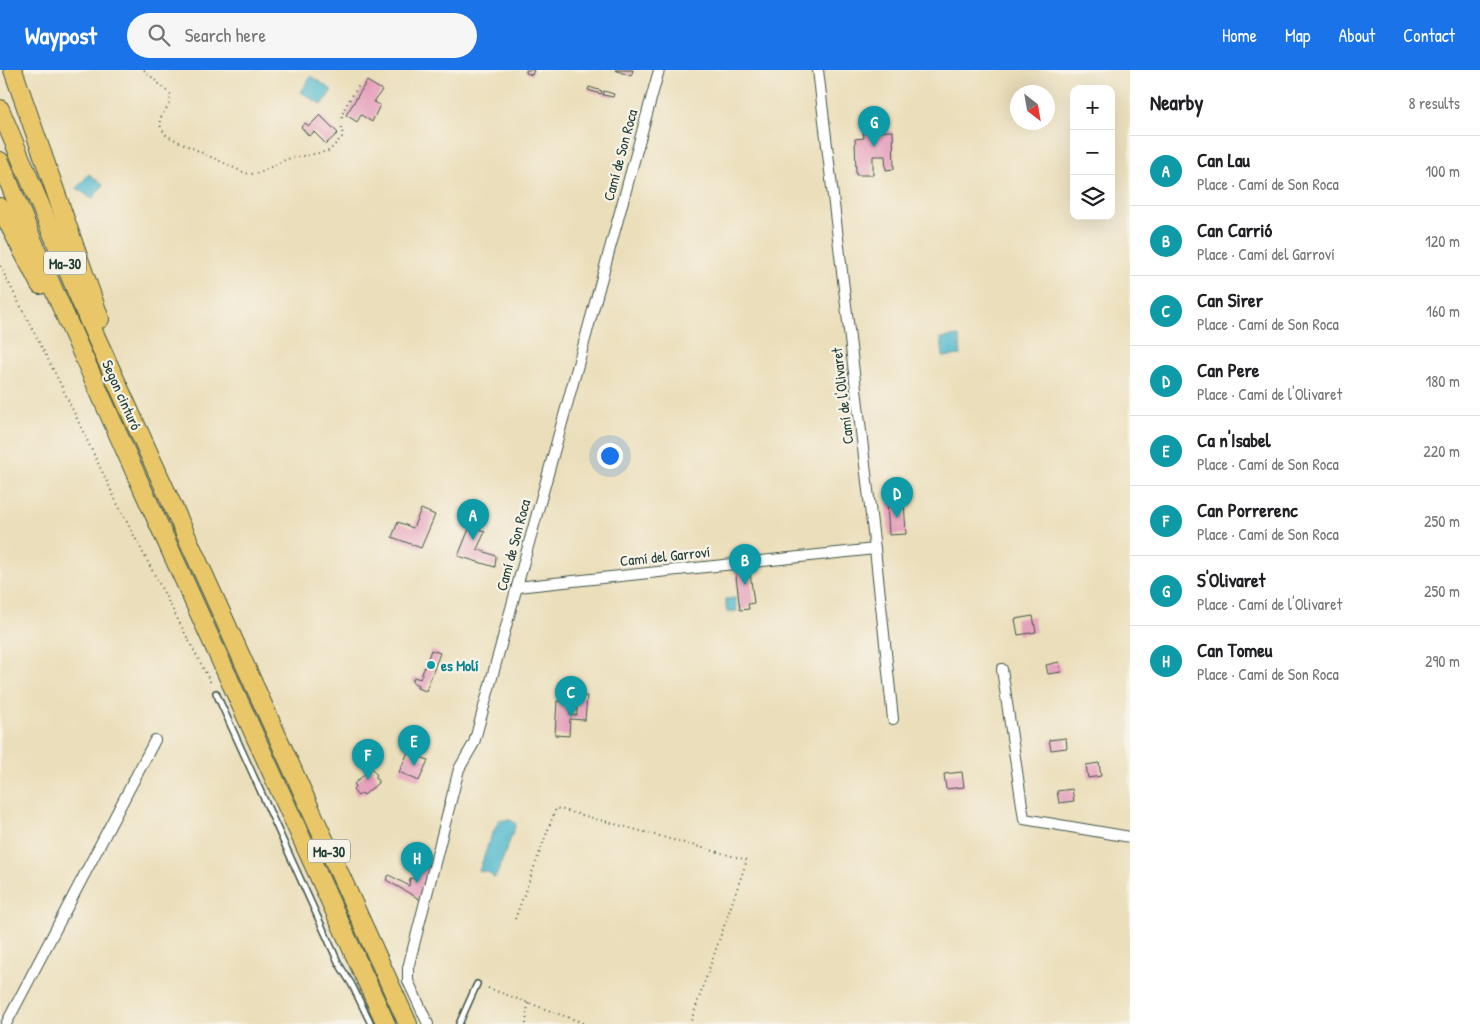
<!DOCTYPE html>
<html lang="en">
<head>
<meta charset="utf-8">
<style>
	:root { --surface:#fff; --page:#f6f6f6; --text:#202124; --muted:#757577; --line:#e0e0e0; --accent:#1a73e8 }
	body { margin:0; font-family:"Patrick Hand",sans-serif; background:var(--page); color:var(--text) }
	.controls { position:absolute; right:15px; top:15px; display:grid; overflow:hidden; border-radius:10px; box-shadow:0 5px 20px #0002 }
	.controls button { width:45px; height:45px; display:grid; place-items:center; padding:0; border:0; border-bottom:1px solid var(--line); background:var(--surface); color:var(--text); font:25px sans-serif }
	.compass { position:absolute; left:1010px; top:15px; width:45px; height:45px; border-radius:50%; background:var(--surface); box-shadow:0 5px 20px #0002; rotate:149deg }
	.you { position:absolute; left:609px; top:385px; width:18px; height:18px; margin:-12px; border:4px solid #fff; border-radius:50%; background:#1a73e8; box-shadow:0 0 0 8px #1a73e833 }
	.badge { display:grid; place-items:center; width:32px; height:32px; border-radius:50%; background:var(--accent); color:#fff; font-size:16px; font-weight:700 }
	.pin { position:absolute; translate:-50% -41px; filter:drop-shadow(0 1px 2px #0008) }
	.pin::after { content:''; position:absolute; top:26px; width:18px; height:15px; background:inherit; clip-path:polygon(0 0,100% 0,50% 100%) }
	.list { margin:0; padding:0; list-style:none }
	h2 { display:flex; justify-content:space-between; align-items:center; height:65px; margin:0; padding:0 20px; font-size:21px }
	h2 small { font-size:16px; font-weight:400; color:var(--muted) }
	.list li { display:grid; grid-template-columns:32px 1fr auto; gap:15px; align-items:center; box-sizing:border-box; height:70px; padding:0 20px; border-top:1px solid var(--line) }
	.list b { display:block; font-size:19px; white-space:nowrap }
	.list p { margin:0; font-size:16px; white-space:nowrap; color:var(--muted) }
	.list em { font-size:16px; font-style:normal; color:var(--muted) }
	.icon { flex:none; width:28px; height:28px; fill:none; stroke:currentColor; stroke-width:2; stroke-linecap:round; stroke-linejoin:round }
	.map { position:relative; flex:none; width:1130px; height:954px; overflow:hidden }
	header { display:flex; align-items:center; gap:30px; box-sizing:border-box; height:70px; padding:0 25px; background:var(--accent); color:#fff }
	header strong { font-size:24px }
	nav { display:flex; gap:28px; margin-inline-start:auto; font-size:18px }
	.search { width:350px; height:45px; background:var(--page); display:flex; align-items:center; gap:12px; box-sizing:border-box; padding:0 18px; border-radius:28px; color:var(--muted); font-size:19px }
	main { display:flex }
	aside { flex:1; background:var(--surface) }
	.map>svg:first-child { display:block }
	.water { fill:#4eb8cc; stroke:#367a80 }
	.building { fill:#e6a2bd }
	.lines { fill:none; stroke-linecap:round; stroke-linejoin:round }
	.lane-casing { stroke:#3e5548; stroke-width:8 }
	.street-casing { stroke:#3e5548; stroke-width:12 }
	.highway-casing { stroke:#3e5548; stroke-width:20 }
	.path { stroke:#3e5548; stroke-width:2; stroke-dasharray:1 4; stroke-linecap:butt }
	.lane { stroke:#fff; stroke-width:5 }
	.street { stroke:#fff; stroke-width:10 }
	.highway { stroke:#e9c769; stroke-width:18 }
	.culture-dot { fill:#0f9aa8; stroke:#f7f3e8; stroke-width:2 }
	.labels { text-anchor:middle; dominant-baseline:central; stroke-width:4.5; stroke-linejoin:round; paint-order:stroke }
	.shield { fill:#f7f3e8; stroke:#60746a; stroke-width:1 }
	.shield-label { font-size:14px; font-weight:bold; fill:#1f3d34 }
	.street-label { font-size:15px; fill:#1f3d34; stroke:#f7f3e8 }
	.culture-label { font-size:15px; font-weight:bold; fill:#0d838f; stroke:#f7f3e8; text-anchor:start }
</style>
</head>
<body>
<header>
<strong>Waypost</strong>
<div class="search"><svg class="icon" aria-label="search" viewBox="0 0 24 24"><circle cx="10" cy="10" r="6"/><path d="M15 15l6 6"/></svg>Search here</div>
<nav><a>Home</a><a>Map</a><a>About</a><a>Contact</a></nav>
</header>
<main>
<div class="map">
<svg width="1130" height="954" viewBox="0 0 1130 954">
	<rect width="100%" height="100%" fill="#f7f3e8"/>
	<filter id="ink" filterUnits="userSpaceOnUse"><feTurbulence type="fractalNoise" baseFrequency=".02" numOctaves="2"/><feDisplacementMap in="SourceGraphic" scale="10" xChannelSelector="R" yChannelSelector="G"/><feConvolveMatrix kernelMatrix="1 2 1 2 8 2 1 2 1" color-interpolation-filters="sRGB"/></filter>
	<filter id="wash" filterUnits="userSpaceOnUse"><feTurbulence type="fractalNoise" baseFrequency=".0096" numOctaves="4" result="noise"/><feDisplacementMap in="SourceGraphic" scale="20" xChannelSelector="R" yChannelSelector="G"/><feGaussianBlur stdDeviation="1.12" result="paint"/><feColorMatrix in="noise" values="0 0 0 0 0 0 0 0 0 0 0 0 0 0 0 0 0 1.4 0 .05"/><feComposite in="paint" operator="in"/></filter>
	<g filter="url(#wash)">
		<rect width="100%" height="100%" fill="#ebdeba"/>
		<g class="water">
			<polygon points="311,6 332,20 322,35 301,22"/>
			<polygon points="89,104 103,115 92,129 77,118"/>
			<polygon points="959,266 961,285 943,287 941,268"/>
			<polygon points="735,528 737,541 727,542 725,529"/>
			<polygon points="499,750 511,750 516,754 497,804 494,808 488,802 479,801 490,769"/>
		</g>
		<g id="blocks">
			<g class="building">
				<polygon points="526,0 534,0 532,5 526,3"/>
				<polygon points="615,0 633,0 631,6"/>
				<polygon points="367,11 382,20 374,32 380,35 372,52 361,45 357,52 346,45"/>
				<polygon points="589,17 602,21 601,24 588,20"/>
				<polygon points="604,21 614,24 613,27 603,25"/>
				<polygon points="320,45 338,63 326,74 314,62 309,66 301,57 305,53 309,56"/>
				<polygon points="893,61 894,99 886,100 885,86 873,86 873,105 856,105 855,69 864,68 863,62"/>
				<polygon points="904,431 906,464 889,465 887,433"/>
				<polygon points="421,439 435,445 421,478 392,467 398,452 413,458"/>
				<polygon points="471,454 485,462 477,479 496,486 495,497 458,486"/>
				<polygon points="749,495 754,533 748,534 749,539 740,540 735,497"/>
				<polygon points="1033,546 1036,562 1018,565 1015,549"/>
				<polygon points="431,580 440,583 426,621 417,618 418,615 412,612 414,607 420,609"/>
				<polygon points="1059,592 1061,602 1048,604 1046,595"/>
				<polygon points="577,626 587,626 585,650 570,649 569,666 555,665 557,631 571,632 570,645 577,645"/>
				<polygon points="1066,668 1067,678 1051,680 1049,670"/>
				<polygon points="408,682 428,690 419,711 399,702"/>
				<polygon points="1099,693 1101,706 1088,708 1086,695"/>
				<polygon points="371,698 377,705 375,707 379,712 364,725 362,723 358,726 353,720 356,716 354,714"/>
				<polygon points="962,702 964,717 946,719 944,704"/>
				<polygon points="1072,719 1074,731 1059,733 1057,721"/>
				<polygon points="423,793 430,795 421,830 386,810 389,805 409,816 410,808 416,809"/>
			</g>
		</g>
	</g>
	<g filter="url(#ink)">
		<use href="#blocks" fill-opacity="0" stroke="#3e5548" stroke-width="1"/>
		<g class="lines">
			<defs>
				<g id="lane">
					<polyline points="216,623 339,894 352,915 371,954"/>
					<polyline points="459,954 477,914"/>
				</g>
				<g id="street">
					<polyline points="818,0 875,479 893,649"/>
					<polyline points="517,517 875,479"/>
					<polyline points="1002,599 1024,749 1130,767"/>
					<polyline points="6,954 155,670"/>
					<polyline points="428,954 408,911 408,898 459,699 474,673 659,0"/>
				</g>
				<g id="highway">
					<polyline points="13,0 100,249"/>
					<polyline points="0,39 91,256 408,954"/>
					<polyline points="0,91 44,198 133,398 386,954"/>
					<polyline points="0,137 40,215"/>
				</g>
			</defs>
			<use href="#lane" class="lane-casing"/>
			<use href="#street" class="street-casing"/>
			<use href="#highway" class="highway-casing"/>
			<g class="path">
				<path d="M144,0L170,24C173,43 148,45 167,66L245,103L251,104L259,103L287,89L329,81L343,66C338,41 346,36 359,15"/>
				<polyline points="0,196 59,311 117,433 212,615"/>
				<polyline points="515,849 556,738 747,790 690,954"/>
				<polyline points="488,918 586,954"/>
				<polyline points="526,954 528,933"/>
			</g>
			<use href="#lane" class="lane"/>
			<use href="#street" class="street"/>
			<use href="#highway" class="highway"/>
		</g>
	</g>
	<circle class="culture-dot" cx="431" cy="595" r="5"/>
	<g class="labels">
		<g class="shield">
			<rect x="44" y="181.5" width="42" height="23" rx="4"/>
			<rect x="308" y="769.5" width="42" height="23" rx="4"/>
		</g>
		<g class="shield-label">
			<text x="65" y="193">Ma-30</text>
			<text x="329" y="781">Ma-30</text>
		</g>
		<g class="street-label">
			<text transform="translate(620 85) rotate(-75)">Camí de Son Roca</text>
			<text transform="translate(122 325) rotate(66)">Segon cinturó</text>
			<text transform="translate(842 326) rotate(-97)">Camí de l'Olivaret</text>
			<text transform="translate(513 475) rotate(-75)">Camí de Son Roca</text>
			<text transform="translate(665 486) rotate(-6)">Camí del Garroví</text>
		</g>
		<g class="culture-label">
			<text x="441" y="595">es Molí</text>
		</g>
	</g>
</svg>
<div class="controls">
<button>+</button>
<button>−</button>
<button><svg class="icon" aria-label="layers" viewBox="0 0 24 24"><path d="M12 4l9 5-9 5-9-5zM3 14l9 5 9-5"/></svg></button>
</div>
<svg class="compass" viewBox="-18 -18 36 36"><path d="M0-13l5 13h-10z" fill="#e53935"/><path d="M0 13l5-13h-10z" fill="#757577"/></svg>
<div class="you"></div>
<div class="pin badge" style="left:473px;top:470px;background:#0f9aa8">A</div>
<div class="pin badge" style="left:745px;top:515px;background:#0f9aa8">B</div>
<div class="pin badge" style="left:571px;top:647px;background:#0f9aa8">C</div>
<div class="pin badge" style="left:897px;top:448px;background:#0f9aa8">D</div>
<div class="pin badge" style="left:414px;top:696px;background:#0f9aa8">E</div>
<div class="pin badge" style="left:368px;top:710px;background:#0f9aa8">F</div>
<div class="pin badge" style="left:874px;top:77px;background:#0f9aa8">G</div>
<div class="pin badge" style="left:417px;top:813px;background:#0f9aa8">H</div>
</div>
<aside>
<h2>Nearby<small>8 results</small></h2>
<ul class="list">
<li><span class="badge" style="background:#0f9aa8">A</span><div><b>Can Lau</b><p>Place · Camí de Son Roca</p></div><em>100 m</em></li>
<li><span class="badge" style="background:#0f9aa8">B</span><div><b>Can Carrió</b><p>Place · Camí del Garroví</p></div><em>120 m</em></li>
<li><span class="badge" style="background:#0f9aa8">C</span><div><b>Can Sirer</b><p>Place · Camí de Son Roca</p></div><em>160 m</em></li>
<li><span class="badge" style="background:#0f9aa8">D</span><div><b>Can Pere</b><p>Place · Camí de l'Olivaret</p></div><em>180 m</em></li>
<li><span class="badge" style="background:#0f9aa8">E</span><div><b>Ca n'Isabel</b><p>Place · Camí de Son Roca</p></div><em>220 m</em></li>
<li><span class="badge" style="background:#0f9aa8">F</span><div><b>Can Porrerenc</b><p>Place · Camí de Son Roca</p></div><em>250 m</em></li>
<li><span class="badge" style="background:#0f9aa8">G</span><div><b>S'Olivaret</b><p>Place · Camí de l'Olivaret</p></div><em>250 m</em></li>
<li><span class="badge" style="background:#0f9aa8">H</span><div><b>Can Tomeu</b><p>Place · Camí de Son Roca</p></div><em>290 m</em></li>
</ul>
</aside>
</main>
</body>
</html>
